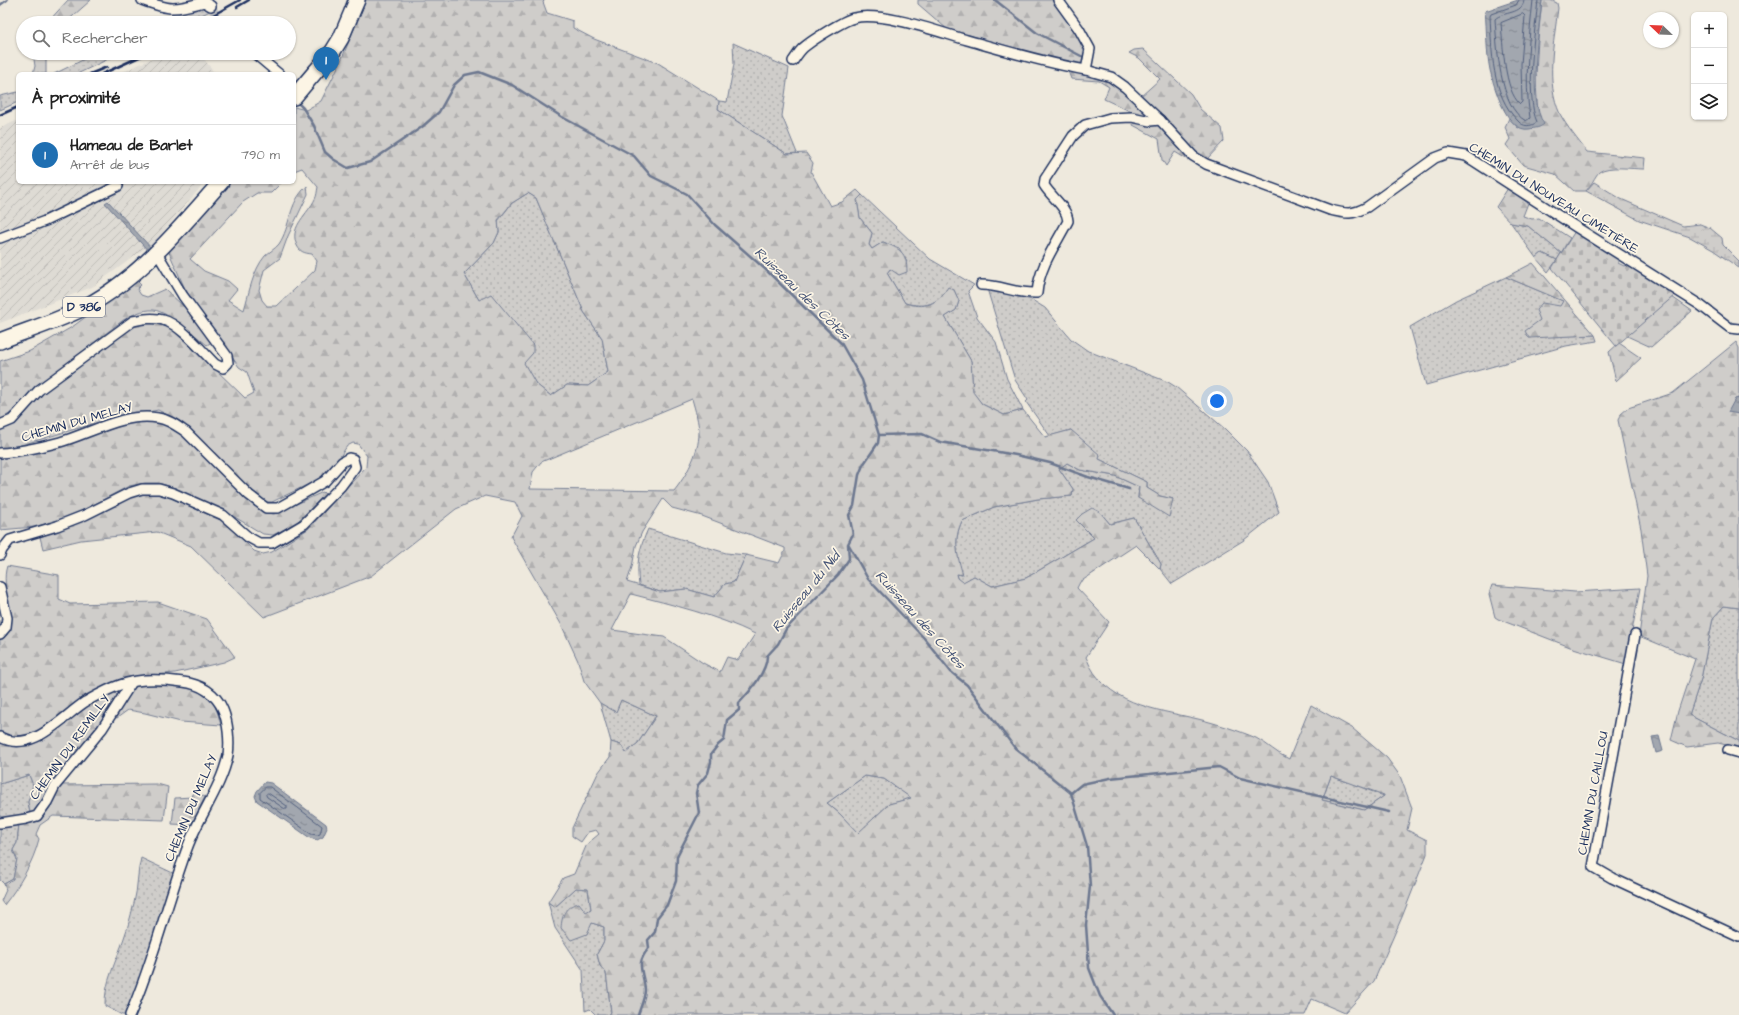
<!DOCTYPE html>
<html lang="fr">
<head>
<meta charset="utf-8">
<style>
	:root { --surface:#fff; --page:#f6f6f6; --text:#222; --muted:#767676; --line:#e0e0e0; --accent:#1f6fb2 }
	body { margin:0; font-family:"Architects Daughter",sans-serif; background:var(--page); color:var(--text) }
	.controls { position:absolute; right:12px; top:12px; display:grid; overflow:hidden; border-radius:6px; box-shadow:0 1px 3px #0004 }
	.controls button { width:36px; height:36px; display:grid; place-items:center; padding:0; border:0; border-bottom:1px solid var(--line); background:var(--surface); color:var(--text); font:20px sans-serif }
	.compass { position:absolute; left:1643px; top:12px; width:36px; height:36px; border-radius:50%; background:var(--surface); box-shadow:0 1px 3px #0004; rotate:293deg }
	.you { position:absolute; left:1217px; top:401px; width:14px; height:14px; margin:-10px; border:3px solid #fff; border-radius:50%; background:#1a73e8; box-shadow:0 0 0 6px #1a73e833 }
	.badge { display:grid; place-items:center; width:26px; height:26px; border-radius:50%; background:var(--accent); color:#fff; font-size:13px; font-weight:700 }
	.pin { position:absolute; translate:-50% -33px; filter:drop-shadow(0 1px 2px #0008) }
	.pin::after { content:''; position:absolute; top:21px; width:14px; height:12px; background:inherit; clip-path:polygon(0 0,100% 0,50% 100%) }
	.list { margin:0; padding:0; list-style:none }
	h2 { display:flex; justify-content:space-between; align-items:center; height:52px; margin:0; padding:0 16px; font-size:17px }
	h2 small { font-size:13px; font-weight:400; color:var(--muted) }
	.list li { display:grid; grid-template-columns:26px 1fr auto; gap:12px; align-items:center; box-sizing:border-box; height:60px; padding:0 16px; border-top:1px solid var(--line) }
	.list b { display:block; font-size:15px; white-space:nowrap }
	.list p { margin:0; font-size:13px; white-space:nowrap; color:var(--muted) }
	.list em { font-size:13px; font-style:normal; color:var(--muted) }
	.icon { flex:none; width:22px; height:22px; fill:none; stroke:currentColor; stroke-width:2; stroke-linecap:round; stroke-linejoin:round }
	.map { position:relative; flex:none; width:1739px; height:1015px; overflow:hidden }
	.search { position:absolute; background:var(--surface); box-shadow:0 1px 3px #0004; left:16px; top:16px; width:280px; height:44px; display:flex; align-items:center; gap:10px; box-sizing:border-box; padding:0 14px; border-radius:22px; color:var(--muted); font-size:15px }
	.panel { position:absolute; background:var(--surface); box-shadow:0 1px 3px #0004; left:16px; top:72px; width:280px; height:112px; border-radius:6px }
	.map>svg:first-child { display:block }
	.industrial { fill:url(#industrial-furrows) }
	.grass { fill:url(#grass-dots); stroke:#757e94 }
	.forest { fill:url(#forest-firs); stroke:#757e94; fill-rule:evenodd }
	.wetland { fill:url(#wetland-marsh); stroke:#757e94 }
	.cemetery { fill:url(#cemetery-stones); stroke:#757e94 }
	.water { fill:url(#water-ripples); stroke:#6c778f }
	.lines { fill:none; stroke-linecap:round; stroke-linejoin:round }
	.shore { stroke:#515f7e; stroke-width:1 }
	.stream { stroke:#6c778f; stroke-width:2.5 }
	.street-tunnel { stroke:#c4c4c4; stroke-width:9; stroke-dasharray:9 4.5; stroke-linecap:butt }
	.street-casing { stroke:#1b2f5e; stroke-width:12 }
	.primary-casing { stroke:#1b2f5e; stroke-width:18 }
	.street { stroke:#fcf5e5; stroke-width:9 }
	.primary { stroke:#fcf5e5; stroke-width:15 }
	.rail { stroke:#1b2f5e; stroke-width:2.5 }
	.labels { text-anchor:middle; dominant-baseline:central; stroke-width:3.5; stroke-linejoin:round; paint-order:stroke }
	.shield { fill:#fcf5e5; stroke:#5e6a86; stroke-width:1 }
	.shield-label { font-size:12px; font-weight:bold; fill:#1b2f5e }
	.street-label { font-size:13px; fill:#1b2f5e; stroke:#fcf5e5 }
	.water-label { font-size:14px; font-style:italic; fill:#445376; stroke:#fcf5e5 }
</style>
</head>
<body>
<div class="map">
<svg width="1739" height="1015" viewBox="0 0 1739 1015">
	<defs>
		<pattern id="industrial-furrows" width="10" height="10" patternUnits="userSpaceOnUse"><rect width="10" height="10" fill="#dedbd4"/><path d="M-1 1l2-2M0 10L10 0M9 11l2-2" fill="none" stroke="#bebcb8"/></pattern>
		<pattern id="grass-dots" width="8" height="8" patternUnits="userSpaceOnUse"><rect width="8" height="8" fill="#cfcdca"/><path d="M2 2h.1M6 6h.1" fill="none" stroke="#b1b0b0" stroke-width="1.8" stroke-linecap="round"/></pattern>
		<pattern id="forest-firs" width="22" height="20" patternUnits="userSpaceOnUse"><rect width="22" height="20" fill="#cfcdca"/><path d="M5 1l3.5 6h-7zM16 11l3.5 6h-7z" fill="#b1b0b0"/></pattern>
		<pattern id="wetland-marsh" width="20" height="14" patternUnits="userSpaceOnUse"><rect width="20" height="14" fill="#cfcdca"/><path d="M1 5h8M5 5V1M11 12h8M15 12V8" fill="none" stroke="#b1b0b0"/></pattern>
		<pattern id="cemetery-stones" width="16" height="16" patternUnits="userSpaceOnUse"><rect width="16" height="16" fill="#cfcdca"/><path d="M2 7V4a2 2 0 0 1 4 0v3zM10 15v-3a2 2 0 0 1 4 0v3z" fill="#b1b0b0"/></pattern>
		<pattern id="water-ripples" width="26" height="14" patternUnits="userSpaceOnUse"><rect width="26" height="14" fill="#a2a7af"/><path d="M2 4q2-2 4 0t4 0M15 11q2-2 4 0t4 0" fill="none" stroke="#838892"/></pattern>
	</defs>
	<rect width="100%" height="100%" fill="#eee9dd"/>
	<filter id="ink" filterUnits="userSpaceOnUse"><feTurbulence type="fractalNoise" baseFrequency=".025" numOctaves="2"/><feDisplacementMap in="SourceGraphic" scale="8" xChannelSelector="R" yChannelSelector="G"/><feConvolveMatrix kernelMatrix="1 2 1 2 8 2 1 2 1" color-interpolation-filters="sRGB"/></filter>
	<g filter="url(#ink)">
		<g class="industrial">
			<polygon points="164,53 200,53 215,74 118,74"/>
			<polygon points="18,120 18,182 205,182 154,242 92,287 0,323 0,128"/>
		</g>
		<g class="grass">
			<polygon points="203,5 207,6 210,11 185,23 158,23"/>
			<polygon points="733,43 789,68 782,116 797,153 787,154 718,109 719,101 727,102 734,64"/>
			<polygon points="97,53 121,53 77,74 54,74"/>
			<polygon points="18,92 18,102 0,110 0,96"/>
			<polygon points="528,193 536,198 584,312 602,338 608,372 588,386 567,385 551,396 536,384 523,363 533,353 479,300 464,274 494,243 499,232 498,221 512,203"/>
			<path d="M862,195L930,259L974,285L968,291L977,317L996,342L1007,379L1023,410L1004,415L982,404L973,393L971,361L945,317L956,310L959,301L954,290L948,288C937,305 925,308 905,303L887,273L890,269L907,262L899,248L883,242L872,249L869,245L872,233L860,218L857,200Z"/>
			<polygon points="1511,223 1528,226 1561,253 1557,260 1542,253 1536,258"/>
			<polygon points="1506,277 1563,301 1561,306 1540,320 1529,337 1595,335 1597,341 1566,346 1426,385 1410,327 1456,300"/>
			<path d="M989,289L1032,300L1045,308L1071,339L1088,351L1168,382L1176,387L1225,429L1247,451L1268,482L1279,512L1244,540L1172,584L1160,569L1161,564L1134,518L1110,524L1100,512L1094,538L1026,578L992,586L974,576L963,583L958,578L957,574L962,575C957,555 953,540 962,521L994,507L1038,499L1072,496L1073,489L1059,469L1067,463L1080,470L1115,476L1139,487L1138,498L1173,499L1160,496L1147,488V482L1099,459L1071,430L1050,436L1026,402L1028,400L1015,380L988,292Z"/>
			<path d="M648,529L726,553L746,555L734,582L725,584L714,597L686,589L660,592L639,585C636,563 639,549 648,529Z"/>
			<polygon points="1724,606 1739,608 1739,741 1689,715 1701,679 1713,618"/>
			<polygon points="621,700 656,716 638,743 626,753 621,745 611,742 600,703 616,711"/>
			<polygon points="29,775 33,785 28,802 30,813 0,820 0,784"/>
			<polygon points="865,776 884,779 912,798 889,804 858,834 840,814 827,803"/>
			<polygon points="1331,776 1384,796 1364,810 1322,800"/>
			<polygon points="19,824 17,843 13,850 17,859 13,879 4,884 0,880 0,826"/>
			<path d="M141,858L175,874L149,955L125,1015H122L105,1006C104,983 117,960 124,938C128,927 131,915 134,903C138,888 137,872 141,858Z"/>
			<polygon points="576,888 588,889 591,909 587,912 592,923 604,927 604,941 597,954 600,966 606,972 611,1012 609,1015 596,1015 590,1009 585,1011 583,970 555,928 548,902 555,907"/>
		</g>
		<g class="forest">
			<polygon points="68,0 91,0 65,23 47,23"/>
			<path d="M366,0H545L543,2L547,13L573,21V28L594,39L658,63L719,101L718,109L787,154L806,153L813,163L811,172L830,206L842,202L857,190L862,195L857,200L860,218L872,233L869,245L872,249L883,242C900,249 907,252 907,272L899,275L890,269L887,273L905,303C925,309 937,305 948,287L954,290L959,301L956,310L945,317L971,361L973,392L982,404L1004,415L1023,410L1045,437L1071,430L1100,455L1099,459L1147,482V488L1160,496L1173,499L1169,517L1138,498L1139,487L1115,476L1080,470L1067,463L1059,469L1073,489L1072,496L1038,499L994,507L962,521C953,540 957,555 963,575L957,574L958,578L963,582L974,576L992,586L1026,578L1094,538L1076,520L1082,514L1092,508L1100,512L1110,524L1134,518L1161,564L1160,569L1136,545L1080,582L1077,588L1109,622L1086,657C1104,704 1155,709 1198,719C1215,723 1240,731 1256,738C1268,744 1277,754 1289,759L1311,705L1352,728L1387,758L1400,776L1412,808L1407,830L1427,840V854L1402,917L1374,981L1345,1013L1312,999L1305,1015H609L611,1012L606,973L600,966L597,954L604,941V927L592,923L587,934L571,940L561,928C562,915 565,906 579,903L586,912L591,909L588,889L576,888L555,907L548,902L563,878L574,874L587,844L599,834L596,830L588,832L581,842L572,836V828L598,773L610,757L611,742L621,745L626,753L638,743L656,716L621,700L616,712L600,703L584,681L578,661L561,624L511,537L522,516L515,502L485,496L456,509L371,576L264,617L191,546L157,532L81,540L43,549L40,537L91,517L133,496L146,493L165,495L225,522L254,551L263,554L272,552L308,529L366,467L367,456L358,444L353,443L347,446L336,463L319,479L272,502H264L181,422L158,410L96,423L11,448L0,449V429L19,420L45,391L123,332C143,321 156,320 176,331L245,398L254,393L247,372L239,367L185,289L168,250L228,182H282L271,193H257L243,202L190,259L204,271L228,281L237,289L228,300L244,310C249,293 253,270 265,256C269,252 275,249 279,244C291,226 288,203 307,186L308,194L288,236L280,258L264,270L259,290L262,300L267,306H277L315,270L317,261L312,254C304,253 299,252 296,243C290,226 308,214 315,199C317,196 317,191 318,187L302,168L294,171V107L306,110L321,101L340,63ZM528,193L536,198L584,312L602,338L608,372L588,386L567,385L551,396L536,384L524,363L533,353V345L491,294L479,300L464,274L494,243L499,232L498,220L512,203ZM692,399C695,409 699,423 699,433C699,453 686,476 674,491L530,489L533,472L541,462ZM663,499L672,508L702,516L785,548V551L779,563L746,555L734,582L725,584L714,597L686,589L660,592L627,582L632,567L636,546L642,532ZM631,594C673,605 716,615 755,634L738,660L727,657L720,672L703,663L664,637L612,630ZM865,776L884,779L911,798L889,804L858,833L840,814L827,803ZM1331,776L1384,795V796L1364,810L1322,800Z"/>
			<polygon points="918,0 1054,0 1084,47 1087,56 1084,63 1071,64 947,29 918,4"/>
			<path d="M1542,0H1550L1557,3L1558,8C1554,43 1545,81 1560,114C1567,127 1578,140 1587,152L1645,158L1644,169C1632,169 1608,165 1599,172C1595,176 1591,186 1586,191H1574L1555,174L1523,165L1506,145L1510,139L1505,127L1509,118L1518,128L1539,118C1533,78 1538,40 1542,0Z"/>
			<polygon points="1143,49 1191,94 1200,109 1222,128 1224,141 1206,160 1196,154 1140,97 1160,79 1139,58 1129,53 1134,50"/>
			<polygon points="33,53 46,53 46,74 33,74 35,66"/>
			<polygon points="1068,71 1111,80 1152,117 1136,114 1104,99 1109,87 1099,81 1071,79"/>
			<polygon points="1134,120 1158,124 1190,157 1188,160 1175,152 1166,166 1162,160 1159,139 1133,125"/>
			<polygon points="1508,188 1528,203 1523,216 1532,219 1539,218 1570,238 1561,253 1528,226 1511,223 1496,207"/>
			<polygon points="1542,253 1557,260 1548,272 1536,258"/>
			<polygon points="1533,263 1595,335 1529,338 1525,331 1540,320 1536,310 1542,303 1560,306 1563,301 1506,277"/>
			<path d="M136,280L141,285L137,289L141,295L147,297L165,289L200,322L213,341L207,345C196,336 168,312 154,310C143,309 131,315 122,321L36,387L17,409L0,420V361L30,351L72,327Z"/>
			<polygon points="1672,297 1692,311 1651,347 1627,336"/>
			<polygon points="1736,342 1739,348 1739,398 1735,399 1738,415 1739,414 1739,608 1724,606 1713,618 1701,679 1689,715 1739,741 1739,748 1718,743 1687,747 1671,740 1678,711 1695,659 1639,636 1647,576 1641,529 1618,420 1621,414 1628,408 1673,393"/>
			<polygon points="1619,343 1641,358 1616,381 1609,352"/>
			<polygon points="139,420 151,420 165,425 182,435 266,513 274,514 323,492 325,494 295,524 273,535 263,534 228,513 175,488 158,483 145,483 129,486 70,517 34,527 0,530 0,456 48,449"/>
			<path d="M7,566L59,575V599L70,604L158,602L207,619L235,657L224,662L175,673L123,678L107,685L74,706L40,732L16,738L0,734V638L7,635C16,615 0,587 7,566Z"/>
			<polygon points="1492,585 1575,592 1640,588 1626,664 1570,647 1498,619 1495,617 1489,594"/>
			<path d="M150,683C173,684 204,682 215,706C218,712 219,719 221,725L181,722L145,713L128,710L117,718L113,716L135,686Z"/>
			<path d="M113,691L118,696L98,725L64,769L37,812L30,813L28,802L33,785L29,775L0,784V742C34,754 54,729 78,711C89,704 101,698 113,691Z"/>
			<path d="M157,784L168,787L164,820L53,816L40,825L36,834L39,839C33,863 19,886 4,905L1,901L6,890L4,884L13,879L17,859L13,850L17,843L19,824L38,819L59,785Z"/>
			<polygon points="194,791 205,797 191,825 172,824 175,798 192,797"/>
		</g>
		<polygon class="wetland" points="1594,182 1621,199 1683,226 1700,224 1710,228 1722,238 1723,245 1739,261 1739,268 1713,250 1690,237 1639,220 1586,191"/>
		<polygon class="cemetery" points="1575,231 1618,258 1618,263 1624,266 1627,264 1675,295 1616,346 1552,268"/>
		<g class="water">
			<path d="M1518,0H1542C1539,31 1527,98 1544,124C1540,128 1535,128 1529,129C1507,133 1494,87 1490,70C1486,51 1487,30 1485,11Z"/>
			<polygon points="108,201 153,250 150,253 105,203"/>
			<polygon points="1739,398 1739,414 1728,412 1735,399"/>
			<polygon points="1659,736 1663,751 1656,753 1652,737"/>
			<polygon points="265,782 271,783 326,824 327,828 323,837 317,840 310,838 257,801 255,796 257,791"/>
		</g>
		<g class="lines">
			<g class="shore">
				<path d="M1519,0L1516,5L1491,14L1490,16C1492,51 1491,94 1518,121C1523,127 1531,127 1537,122C1525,95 1535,31 1538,0"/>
				<path d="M1524,0C1523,15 1503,11 1495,19C1497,45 1499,107 1526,121L1530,118C1524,78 1529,40 1533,0"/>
				<path d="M1523,14L1525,16L1521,64L1522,102L1520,104C1504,90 1503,44 1501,23Z"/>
				<polygon points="266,787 270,787 322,826 320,834 317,835 311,834 260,798 260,793"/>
				<polygon points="268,793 287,806 287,809 285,809 267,797 266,795"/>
			</g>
			<g class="stream">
				<polyline points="995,0 1037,33 1085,58"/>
				<polyline points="0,5 7,0"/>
				<polyline points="345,9 348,0"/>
				<polyline points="294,85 311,65"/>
				<path d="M296,101L303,108L314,126L325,152L333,159L348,168L370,162L422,127L439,112L454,85L465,75L479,72L512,85L562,117L634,156L651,176L687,194L715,225L765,269L841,343L862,380L879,435L878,443L863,465L859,475L854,506L849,515L853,534L848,544L849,559L838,575L786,629L778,644L767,656C767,671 750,692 739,703V710L727,720L724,740L718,745L711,754V762L708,773L698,785L696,793L699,813L677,856L676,881L667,905L657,918L655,932L648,940L649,948C634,965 644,971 645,990C645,998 640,1008 638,1015"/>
				<polyline points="879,435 922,434 940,442 1016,455 1050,463 1088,477 1129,489"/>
				<polyline points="849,545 868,579 924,638 951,672 967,685 1015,748 1071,793 1087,846 1090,886 1086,925 1089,968 1100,996 1113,1015"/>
				<polyline points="1071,793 1082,784 1110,778 1219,767 1240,778 1389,812"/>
			</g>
			<polyline class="street-tunnel" points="211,6 220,23"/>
			<defs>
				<g id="street">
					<path d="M142,0C172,11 174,10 204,2L211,6"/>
					<polyline points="254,53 279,74"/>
					<path d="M793,61C796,57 798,53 802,49C809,42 844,20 854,18C882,11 939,32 967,40C1006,51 1046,63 1086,70L1090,49L1079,29L1058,0"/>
					<path d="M1086,70L1111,77L1125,87L1160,120L1193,156L1206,164L1330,210C1347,214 1352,215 1367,207L1435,158L1448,153L1466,156L1576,227L1700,305L1730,328L1739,329"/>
					<polyline points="0,238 45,221 118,186"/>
					<path d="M981,285C1001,285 1016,294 1037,293C1039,267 1056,244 1068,221C1067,207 1051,197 1044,185L1045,179L1073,136L1085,125L1110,118L1132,117L1150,121L1160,120"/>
					<path d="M0,425L12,420L39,390L133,321C143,319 153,317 163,320C180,324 203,352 215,364L223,368L228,363L227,356L183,296L157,253"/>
					<path d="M0,453C20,452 41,447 60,442C91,433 125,412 158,418C168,419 177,426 186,432L249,495L266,508H278L301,495L325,481L342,462L349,458L353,459L355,467L341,486L304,524L272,543H259L248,537L223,515L173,493L159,489H142L129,493L85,515L57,526L10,540L2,550L0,555"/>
					<polyline points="0,587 7,618 6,627 0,634"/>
					<polyline points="1635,635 1593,867 1612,878 1739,937"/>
					<path d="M0,737C32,754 61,718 85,702C96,696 108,689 120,685C139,678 163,679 183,682C200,684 216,693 223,710C228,722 230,742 228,755C222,786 199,816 188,846C167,902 154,960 130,1015"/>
					<polyline points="1728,750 1739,753"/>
					<polyline points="0,823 26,819 37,816 47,802 55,786 102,729 132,682"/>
				</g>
				<g id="primary">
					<polyline points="294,97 333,51 341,38 357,0"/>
					<path d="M0,341C25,331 52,323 77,311C136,283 178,230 221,182"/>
				</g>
			</defs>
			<use href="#street" class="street-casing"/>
			<use href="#primary" class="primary-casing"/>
			<use href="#street" class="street"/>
			<use href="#primary" class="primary"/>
			<g class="rail">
				<polyline points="237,7 249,0"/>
				<polyline points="199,23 240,0"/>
				<polyline points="90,74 107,67"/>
				<polyline points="102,74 148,53"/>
				<polyline points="0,115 18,107"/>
			</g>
		</g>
	</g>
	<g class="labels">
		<rect class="shield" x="63" y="297" width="42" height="20" rx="3"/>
		<g class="shield-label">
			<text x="84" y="307">D 386</text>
		</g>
		<g class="street-label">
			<text transform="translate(1554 198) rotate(32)">CHEMIN DU NOUVEAU CIMETIÈRE</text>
			<text transform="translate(77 422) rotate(-16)">CHEMIN DU MELAY</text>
			<text transform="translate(70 747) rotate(-54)">CHEMIN DU REMILLY</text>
			<text transform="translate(1593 793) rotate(-80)">CHEMIN DU CAILLOU</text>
			<text transform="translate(191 808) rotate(-67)">CHEMIN DU MELAY</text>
		</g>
		<g class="water-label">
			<text transform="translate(802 294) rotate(44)">Ruisseau des Côtes</text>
			<text transform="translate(806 592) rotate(-51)">Ruisseau du Nid</text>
			<text transform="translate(920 620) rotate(48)">Ruisseau des Côtes</text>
		</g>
	</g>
</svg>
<div class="controls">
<button>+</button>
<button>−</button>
<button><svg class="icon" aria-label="layers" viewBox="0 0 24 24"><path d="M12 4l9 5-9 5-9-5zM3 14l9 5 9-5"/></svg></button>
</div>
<svg class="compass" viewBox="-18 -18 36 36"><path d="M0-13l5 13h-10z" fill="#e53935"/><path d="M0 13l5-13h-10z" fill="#767676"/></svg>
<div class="you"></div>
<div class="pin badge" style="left:326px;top:80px">1</div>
<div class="search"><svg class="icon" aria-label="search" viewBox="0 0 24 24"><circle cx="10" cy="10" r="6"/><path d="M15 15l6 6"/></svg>Rechercher</div>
<section class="panel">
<h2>À proximité<small></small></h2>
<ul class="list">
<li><span class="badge">1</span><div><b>Hameau de Barlet</b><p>Arrêt de bus</p></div><em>790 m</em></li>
</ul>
</section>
</div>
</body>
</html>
